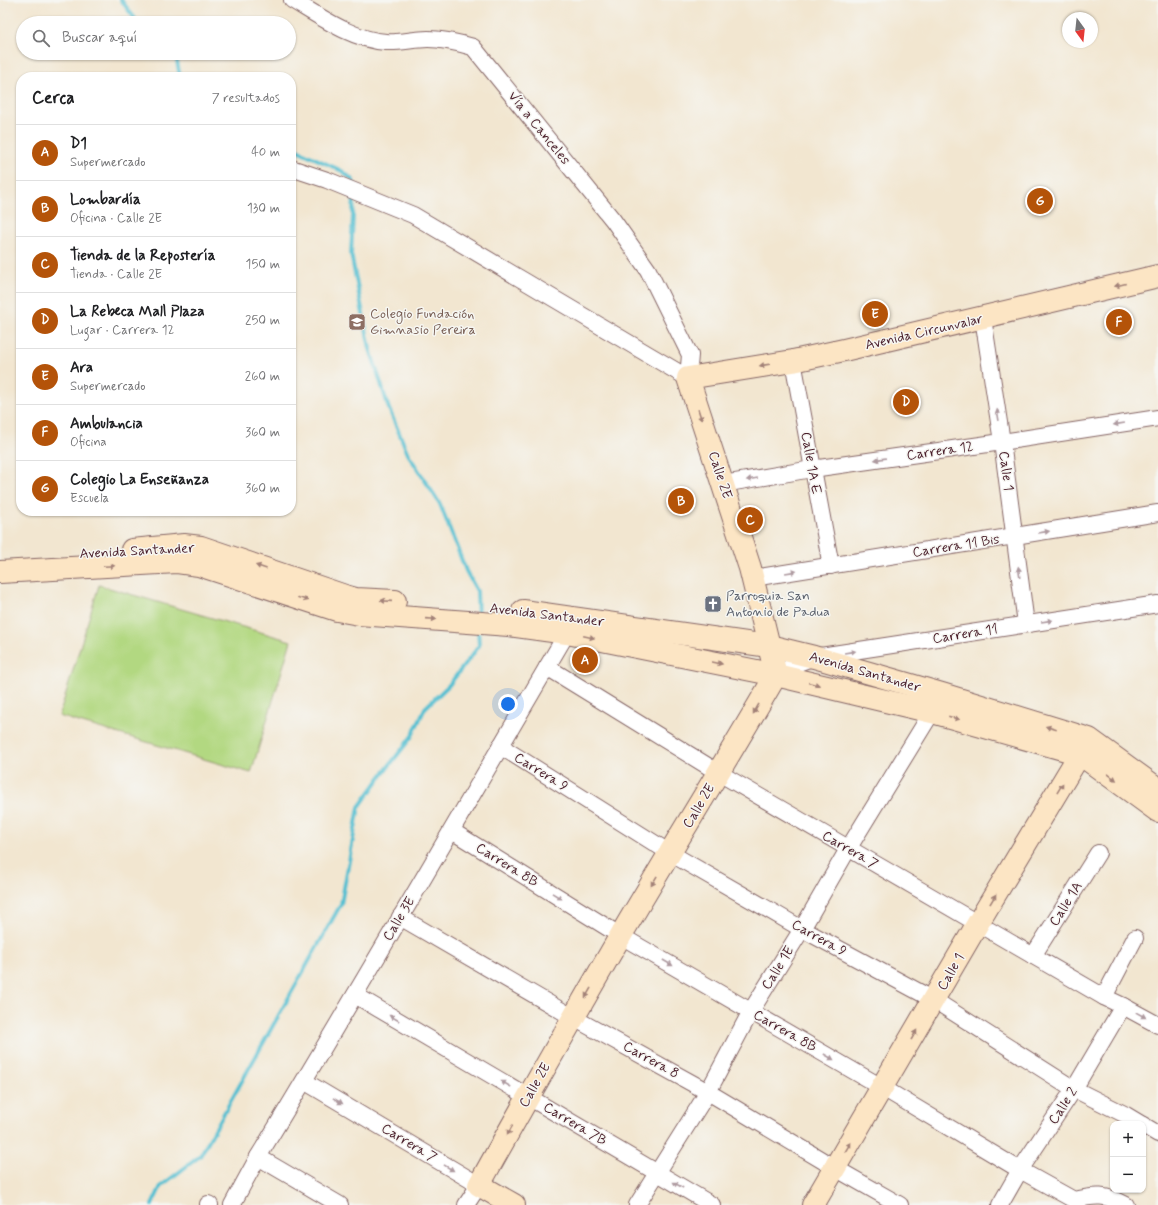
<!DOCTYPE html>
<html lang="es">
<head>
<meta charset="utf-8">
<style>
	:root { --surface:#fff; --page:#f2f2f2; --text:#202124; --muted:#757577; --line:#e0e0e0; --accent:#b45309 }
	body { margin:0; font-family:Mynerve,sans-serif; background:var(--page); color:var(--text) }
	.controls { position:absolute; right:12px; bottom:12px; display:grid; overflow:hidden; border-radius:8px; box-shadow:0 1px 3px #0004 }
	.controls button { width:36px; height:36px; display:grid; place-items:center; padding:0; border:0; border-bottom:1px solid var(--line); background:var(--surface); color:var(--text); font:20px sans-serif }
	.compass { position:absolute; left:1062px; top:12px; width:36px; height:36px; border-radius:50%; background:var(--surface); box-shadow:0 1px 3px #0004; rotate:165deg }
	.you { position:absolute; left:508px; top:704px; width:14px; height:14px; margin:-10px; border:3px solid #fff; border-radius:50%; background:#1a73e8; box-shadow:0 0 0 6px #1a73e833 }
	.badge { display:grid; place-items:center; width:26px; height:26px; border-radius:50%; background:var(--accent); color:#fff; font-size:13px; font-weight:700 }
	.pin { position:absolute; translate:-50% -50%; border:2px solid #fff; box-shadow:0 1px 4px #0006 }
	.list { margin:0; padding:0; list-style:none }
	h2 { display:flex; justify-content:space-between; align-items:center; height:52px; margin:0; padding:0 16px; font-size:17px }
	h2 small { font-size:13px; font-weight:400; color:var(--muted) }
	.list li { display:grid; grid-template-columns:26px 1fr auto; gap:12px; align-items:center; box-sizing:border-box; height:56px; padding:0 16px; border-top:1px solid var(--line) }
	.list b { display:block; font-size:15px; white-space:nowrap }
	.list p { margin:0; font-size:13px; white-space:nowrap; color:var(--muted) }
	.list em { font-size:13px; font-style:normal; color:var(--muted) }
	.icon { flex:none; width:22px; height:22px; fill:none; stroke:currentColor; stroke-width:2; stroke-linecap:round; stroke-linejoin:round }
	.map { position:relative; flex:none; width:1158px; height:1205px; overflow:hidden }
	.search { position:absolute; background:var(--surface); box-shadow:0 1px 3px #0004; left:16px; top:16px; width:280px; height:44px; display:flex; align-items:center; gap:10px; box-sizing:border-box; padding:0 14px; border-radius:22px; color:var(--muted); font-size:15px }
	.panel { position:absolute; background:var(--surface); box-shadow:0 1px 3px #0004; left:16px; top:72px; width:280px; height:444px; border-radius:16px }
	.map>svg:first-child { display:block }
	.green { fill:#b2d881; stroke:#7e7c56 }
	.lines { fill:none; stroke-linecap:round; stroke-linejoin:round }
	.stream { stroke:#56c0d1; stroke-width:4 }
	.street-casing { stroke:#856565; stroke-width:18 }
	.secondary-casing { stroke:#856565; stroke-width:24 }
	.street { stroke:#fff; stroke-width:16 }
	.secondary { stroke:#fce5c4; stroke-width:22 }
	.oneway { fill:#a38278 }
	.oneway2 { fill:#ae9aa0 }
	.labels { text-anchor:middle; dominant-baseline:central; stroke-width:3; stroke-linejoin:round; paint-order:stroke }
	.street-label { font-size:14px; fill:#4a1f2b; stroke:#f6f6f2 }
	.education-label { font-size:14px; fill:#785e54; stroke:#f6f6f2; text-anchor:start }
	.worship-label { font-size:14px; fill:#5b616d; stroke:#f6f6f2; text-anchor:start }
</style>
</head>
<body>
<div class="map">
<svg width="1158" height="1205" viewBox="0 0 1158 1205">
	<rect width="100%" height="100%" fill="#f6f6f2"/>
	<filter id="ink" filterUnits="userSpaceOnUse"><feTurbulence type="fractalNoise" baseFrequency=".025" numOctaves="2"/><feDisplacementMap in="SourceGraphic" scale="8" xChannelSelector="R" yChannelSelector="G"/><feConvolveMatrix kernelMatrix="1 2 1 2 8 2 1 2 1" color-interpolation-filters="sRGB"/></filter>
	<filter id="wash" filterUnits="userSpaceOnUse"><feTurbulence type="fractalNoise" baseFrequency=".012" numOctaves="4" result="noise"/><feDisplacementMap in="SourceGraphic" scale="16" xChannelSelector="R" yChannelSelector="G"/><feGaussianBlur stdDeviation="0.9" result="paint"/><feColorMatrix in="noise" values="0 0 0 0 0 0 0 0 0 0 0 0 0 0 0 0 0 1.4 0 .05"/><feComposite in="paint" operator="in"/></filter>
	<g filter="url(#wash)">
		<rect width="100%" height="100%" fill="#f2e6d0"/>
		<polygon class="green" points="99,585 291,641 251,773 59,716"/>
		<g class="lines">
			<g class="stream">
				<polyline points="121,0 138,23"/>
				<polyline points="172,53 177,61 180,77"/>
				<polyline points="291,147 342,171 353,180 354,187"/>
				<polyline points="354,196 351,254 370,349 389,409 408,454 440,504 466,571 477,591 478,617"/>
				<polyline points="152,1205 161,1186 200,1156 341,904 359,807 379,779 412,736 425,708 449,685 479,646 478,629"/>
			</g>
		</g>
	</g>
	<g filter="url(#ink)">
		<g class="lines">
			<defs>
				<g id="street">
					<path d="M291,168L327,180L413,215L688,378L690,355L648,270L613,220L473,47C459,43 444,39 428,39C414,39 400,43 386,42C353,40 319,16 292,0"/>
					<polyline points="983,318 1002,442 1026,624"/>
					<polyline points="793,361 831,566"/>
					<polyline points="723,484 812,469 1002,442 1158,418"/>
					<polyline points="753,578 1158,513"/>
					<polyline points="547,667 719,773 1104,997 1123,1006 1158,1025"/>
					<polyline points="776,675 798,663 814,657 1158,604"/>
					<polyline points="500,746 670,853 802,929 934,1000 1074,1089 1126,1115 1141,1124"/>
					<path d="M452,831L621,936L883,1088L1020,1170L1074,1200C1095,1195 1106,1194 1126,1205"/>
					<polyline points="400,917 574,1018 708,1092 835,1168 900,1205"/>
					<polyline points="1033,956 1098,853"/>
					<polyline points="355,995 712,1205"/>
					<polyline points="1104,997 1135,938"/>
					<polyline points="304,1081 479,1185 466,1205"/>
					<polyline points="1143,1125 1158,1134"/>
					<polyline points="258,1157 340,1205"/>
					<polyline points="208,1204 210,1205"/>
					<path d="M232,1205L258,1157C363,984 464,808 567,633"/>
					<polyline points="637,1205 708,1092 751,1011 802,929 848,849 932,712"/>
					<polyline points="1000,1205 1020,1170 1074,1089 1123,1006"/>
				</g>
				<g id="secondary">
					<polyline points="132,550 184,545 201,547 345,596 356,599 395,601"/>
					<polyline points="0,572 177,562 199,565 337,610 359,614 509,625 567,633 776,675 932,712 1080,754 1158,811"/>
					<polyline points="523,611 769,646 814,657 942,694 1089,739 1158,789"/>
					<path d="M514,1205L479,1185C525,1102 573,1018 621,935C672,848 725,763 776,675L750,568L688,378L793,361L844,350L1158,276"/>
					<polyline points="813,1205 978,923 1087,742"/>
				</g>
			</defs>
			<use href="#street" class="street-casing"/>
			<use href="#secondary" class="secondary-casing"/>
			<use href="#street" class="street"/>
			<use href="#secondary" class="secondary"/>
		</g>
		<defs><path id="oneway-solid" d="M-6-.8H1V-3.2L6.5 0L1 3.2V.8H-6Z"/></defs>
		<g class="oneway">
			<use href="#oneway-solid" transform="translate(1120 285) rotate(166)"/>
			<use href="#oneway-solid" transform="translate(765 365) rotate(171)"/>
			<use href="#oneway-solid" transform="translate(700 415) rotate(72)"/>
			<use href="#oneway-solid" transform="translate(109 566) rotate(-3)"/>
			<use href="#oneway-solid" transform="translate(261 567) rotate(-161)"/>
			<use href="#oneway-solid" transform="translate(303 599) rotate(18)"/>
			<use href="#oneway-solid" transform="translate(386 601) rotate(-176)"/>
			<use href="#oneway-solid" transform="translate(431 619) rotate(4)"/>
			<use href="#oneway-solid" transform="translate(589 637) rotate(12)"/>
			<use href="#oneway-solid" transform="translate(717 663) rotate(12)"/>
			<use href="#oneway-solid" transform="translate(814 684) rotate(13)"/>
			<use href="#oneway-solid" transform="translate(756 709) rotate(120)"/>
			<use href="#oneway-solid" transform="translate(954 718) rotate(16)"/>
			<use href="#oneway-solid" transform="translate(1051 728) rotate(-163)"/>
			<use href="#oneway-solid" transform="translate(1112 777) rotate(36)"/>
			<use href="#oneway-solid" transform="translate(1060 788) rotate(-59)"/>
			<use href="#oneway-solid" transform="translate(654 881) rotate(121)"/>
			<use href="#oneway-solid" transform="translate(993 899) rotate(-59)"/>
			<use href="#oneway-solid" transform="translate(588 993) rotate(120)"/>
			<use href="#oneway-solid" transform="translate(914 1035) rotate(-60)"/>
			<use href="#oneway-solid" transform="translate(510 1130) rotate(119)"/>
			<use href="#oneway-solid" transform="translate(848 1147) rotate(-59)"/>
		</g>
		<g class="oneway2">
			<use href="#oneway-solid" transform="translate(998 415) rotate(-99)"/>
			<use href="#oneway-solid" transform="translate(1119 424) rotate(171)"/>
			<use href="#oneway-solid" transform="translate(880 459) rotate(172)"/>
			<use href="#oneway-solid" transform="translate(752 479) rotate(170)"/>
			<use href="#oneway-solid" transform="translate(1044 532) rotate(-9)"/>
			<use href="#oneway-solid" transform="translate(791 572) rotate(-9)"/>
			<use href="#oneway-solid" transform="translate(1019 572) rotate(-98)"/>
			<use href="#oneway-solid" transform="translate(1047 621) rotate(-9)"/>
			<use href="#oneway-solid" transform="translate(850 652) rotate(-9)"/>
			<use href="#oneway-solid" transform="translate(557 896) rotate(32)"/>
			<use href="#oneway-solid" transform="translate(668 963) rotate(30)"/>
			<use href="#oneway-solid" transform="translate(1141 1015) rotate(29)"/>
			<use href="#oneway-solid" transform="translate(394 1018) rotate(-150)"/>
			<use href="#oneway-solid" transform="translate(829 1057) rotate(30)"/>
			<use href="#oneway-solid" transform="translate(506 1084) rotate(-150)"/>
			<use href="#oneway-solid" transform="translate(338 1101) rotate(31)"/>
			<use href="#oneway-solid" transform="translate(449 1168) rotate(31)"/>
			<use href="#oneway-solid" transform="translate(678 1185) rotate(-150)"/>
		</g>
	</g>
	<defs>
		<symbol id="school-square" viewBox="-11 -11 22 22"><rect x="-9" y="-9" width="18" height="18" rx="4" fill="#8d6e63" stroke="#f6f6f2"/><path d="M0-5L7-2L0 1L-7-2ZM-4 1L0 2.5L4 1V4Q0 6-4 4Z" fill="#fff"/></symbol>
		<symbol id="church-square" viewBox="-11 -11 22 22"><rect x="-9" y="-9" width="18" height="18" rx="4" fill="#6b7280" stroke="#f6f6f2"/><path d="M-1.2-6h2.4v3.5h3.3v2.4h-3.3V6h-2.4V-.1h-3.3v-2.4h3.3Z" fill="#fff"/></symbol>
	</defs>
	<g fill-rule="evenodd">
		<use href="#school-square" x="347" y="312" width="20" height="20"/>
		<use href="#church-square" x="703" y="594" width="20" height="20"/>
	</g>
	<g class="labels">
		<g class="street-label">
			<text transform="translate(539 128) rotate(51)">Vía a Canceles</text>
			<text transform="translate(924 332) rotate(-13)">Avenida Circunvalar</text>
			<text transform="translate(940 451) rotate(-8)">Carrera 12</text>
			<text transform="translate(811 463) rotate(80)">Calle 1A E</text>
			<text transform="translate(1006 471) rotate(82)">Calle 1</text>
			<text transform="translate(720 475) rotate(72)">Calle 2E</text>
			<text transform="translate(956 546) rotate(-9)">Carrera 11 Bis</text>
			<text transform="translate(137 551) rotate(-3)">Avenida Santander</text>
			<text transform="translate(547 615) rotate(7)">Avenida Santander</text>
			<text transform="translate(965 634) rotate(-9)">Carrera 11</text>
			<text transform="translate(865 672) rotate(16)">Avenida Santander</text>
			<text transform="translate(541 772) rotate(32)">Carrera 9</text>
			<text transform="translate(699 806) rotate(-59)">Calle 2E</text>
			<text transform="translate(850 850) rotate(30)">Carrera 7</text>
			<text transform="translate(507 865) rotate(32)">Carrera 8B</text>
			<text transform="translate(1066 904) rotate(-58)">Calle 1A</text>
			<text transform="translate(399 919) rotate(-59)">Calle 3E</text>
			<text transform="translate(819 938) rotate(29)">Carrera 9</text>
			<text transform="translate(778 968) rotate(-58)">Calle 1E</text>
			<text transform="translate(951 972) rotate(-60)">Calle 1</text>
			<text transform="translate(785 1031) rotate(30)">Carrera 8B</text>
			<text transform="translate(651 1060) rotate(29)">Carrera 8</text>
			<text transform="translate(535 1085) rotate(-60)">Calle 2E</text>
			<text transform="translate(1063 1106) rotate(-57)">Calle 2</text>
			<text transform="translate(575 1124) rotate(31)">Carrera 7B</text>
			<text transform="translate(409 1143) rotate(31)">Carrera 7</text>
		</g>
		<g class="education-label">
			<text x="370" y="314">Colegio Fundación<tspan x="370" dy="16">Gimnasio Pereira</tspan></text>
		</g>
		<g class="worship-label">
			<text x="726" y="596">Parroquia San<tspan x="726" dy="16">Antonio de Padua</tspan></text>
		</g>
	</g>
</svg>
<div class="controls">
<button>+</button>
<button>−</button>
</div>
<svg class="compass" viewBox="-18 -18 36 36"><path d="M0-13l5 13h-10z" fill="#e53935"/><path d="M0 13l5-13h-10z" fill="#757577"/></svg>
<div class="you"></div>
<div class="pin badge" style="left:585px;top:660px">A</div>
<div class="pin badge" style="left:681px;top:501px">B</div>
<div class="pin badge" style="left:750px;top:520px">C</div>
<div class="pin badge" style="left:906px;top:402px">D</div>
<div class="pin badge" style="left:875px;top:314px">E</div>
<div class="pin badge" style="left:1119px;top:322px">F</div>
<div class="pin badge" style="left:1040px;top:201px">G</div>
<div class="search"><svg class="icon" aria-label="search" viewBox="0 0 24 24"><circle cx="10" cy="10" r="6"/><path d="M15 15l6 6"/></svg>Buscar aquí</div>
<section class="panel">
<h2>Cerca<small>7 resultados</small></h2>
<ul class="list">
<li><span class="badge">A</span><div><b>D1</b><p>Supermercado</p></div><em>40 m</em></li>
<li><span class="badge">B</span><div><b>Lombardía</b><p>Oficina · Calle 2E</p></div><em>130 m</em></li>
<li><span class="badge">C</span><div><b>Tienda de la Repostería</b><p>Tienda · Calle 2E</p></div><em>150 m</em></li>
<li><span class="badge">D</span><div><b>La Rebeca Mall Plaza</b><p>Lugar · Carrera 12</p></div><em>250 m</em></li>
<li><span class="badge">E</span><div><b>Ara</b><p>Supermercado</p></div><em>260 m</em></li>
<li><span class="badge">F</span><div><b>Ambulancia</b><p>Oficina</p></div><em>360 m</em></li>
<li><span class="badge">G</span><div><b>Colegio La Enseñanza</b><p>Escuela</p></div><em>360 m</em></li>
</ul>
</section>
</div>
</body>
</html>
